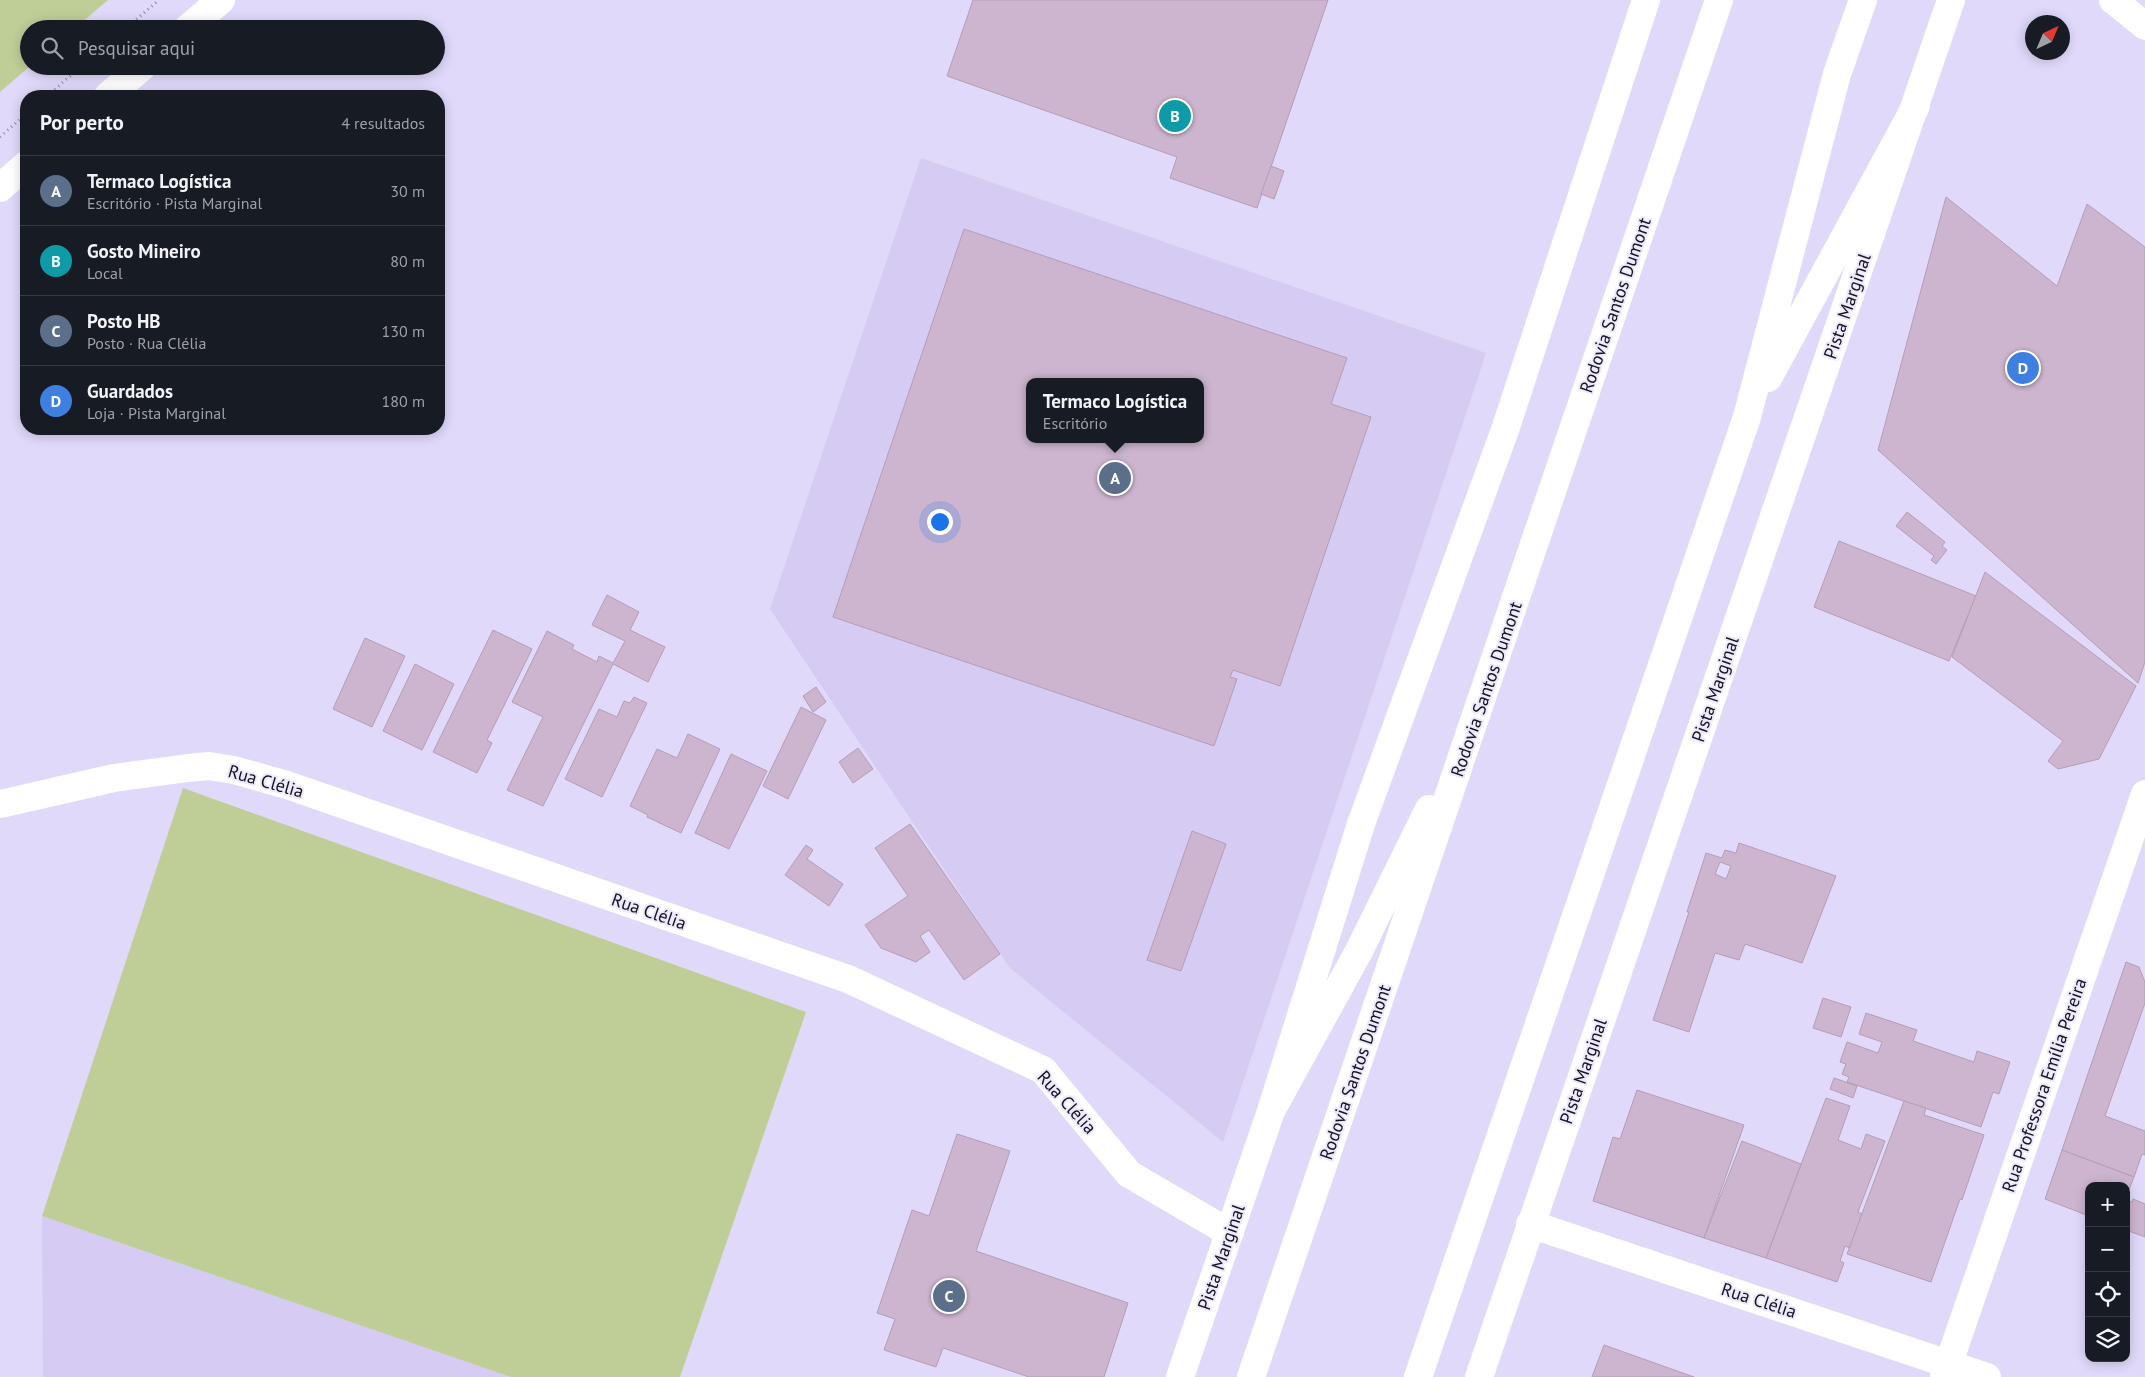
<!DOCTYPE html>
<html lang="pt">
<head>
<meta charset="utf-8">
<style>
	:root { --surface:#171b24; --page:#242831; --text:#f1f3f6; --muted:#9ea1a6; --line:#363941; --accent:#0b8043 }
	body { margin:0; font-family:"PT Sans",sans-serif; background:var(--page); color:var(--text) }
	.controls { position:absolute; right:15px; bottom:15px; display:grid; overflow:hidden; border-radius:10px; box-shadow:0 2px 12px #0003 }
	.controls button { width:45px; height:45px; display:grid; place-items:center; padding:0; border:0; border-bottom:1px solid var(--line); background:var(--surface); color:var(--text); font:25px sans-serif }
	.compass { position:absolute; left:2025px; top:15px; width:45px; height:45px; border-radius:50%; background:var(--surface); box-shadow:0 2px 12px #0003; rotate:44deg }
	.you { position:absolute; left:939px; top:521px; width:18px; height:18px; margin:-12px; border:4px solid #fff; border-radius:50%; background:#1a73e8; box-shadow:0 0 0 8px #1a73e833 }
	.badge { display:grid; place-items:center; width:32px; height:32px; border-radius:50%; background:var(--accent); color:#fff; font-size:16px; font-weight:700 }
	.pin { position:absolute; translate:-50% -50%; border:2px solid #fff; box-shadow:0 1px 5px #0006 }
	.popup { position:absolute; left:1026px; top:378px; width:178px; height:65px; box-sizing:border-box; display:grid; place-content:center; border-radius:10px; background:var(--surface); filter:drop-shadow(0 1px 4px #0005); font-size:16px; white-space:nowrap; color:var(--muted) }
	.popup b { font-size:19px; color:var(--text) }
	.popup::after { content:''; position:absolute; left:50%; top:100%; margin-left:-10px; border:10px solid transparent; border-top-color:var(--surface) }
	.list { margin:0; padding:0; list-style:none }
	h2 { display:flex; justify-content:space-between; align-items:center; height:65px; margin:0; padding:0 20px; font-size:21px }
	h2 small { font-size:16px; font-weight:400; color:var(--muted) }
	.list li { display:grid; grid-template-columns:32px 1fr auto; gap:15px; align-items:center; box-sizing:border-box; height:70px; padding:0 20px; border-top:1px solid var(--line) }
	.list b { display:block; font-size:19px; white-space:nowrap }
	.list p { margin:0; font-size:16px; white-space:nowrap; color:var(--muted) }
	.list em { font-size:16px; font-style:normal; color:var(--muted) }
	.icon { flex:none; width:28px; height:28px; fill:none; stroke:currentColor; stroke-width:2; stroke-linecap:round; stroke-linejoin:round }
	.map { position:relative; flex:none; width:2145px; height:1377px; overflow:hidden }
	.search { position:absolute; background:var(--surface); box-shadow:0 2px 12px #0003; left:20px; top:20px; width:425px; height:55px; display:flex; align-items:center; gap:12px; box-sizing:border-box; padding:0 18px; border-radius:28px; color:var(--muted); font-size:19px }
	.panel { position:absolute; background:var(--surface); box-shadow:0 2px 12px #0003; left:20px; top:90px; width:425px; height:345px; border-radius:20px }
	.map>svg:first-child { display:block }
	.built { fill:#d5cbf3; fill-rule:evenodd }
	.green { fill:#bfce97 }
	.building { fill:#cdb5d0; stroke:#b49db7; fill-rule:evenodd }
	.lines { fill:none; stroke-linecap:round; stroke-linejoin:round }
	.path { stroke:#8f8aa2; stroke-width:3; stroke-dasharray:1 4; stroke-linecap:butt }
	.minor { stroke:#fff; stroke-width:28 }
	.secondary { stroke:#fff; stroke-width:28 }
	.primary { stroke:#fff; stroke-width:28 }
	.trunk { stroke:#fff; stroke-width:28 }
	.labels { text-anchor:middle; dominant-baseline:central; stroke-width:4; stroke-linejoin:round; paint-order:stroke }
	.street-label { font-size:18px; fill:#15131e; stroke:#ede8fc }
</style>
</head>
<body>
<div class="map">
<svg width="2145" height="1377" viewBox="0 0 2145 1377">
	<rect width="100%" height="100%" fill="#e0d9fa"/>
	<g class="built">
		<path d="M921,158L1486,353L1223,1142L1010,968L770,609ZM1030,382H1200V439H1030Z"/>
		<polygon points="42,1216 511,1377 43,1377"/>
	</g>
	<g class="green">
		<polygon points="0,0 108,0 74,29 29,29 30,66 0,92"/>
		<polygon points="183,788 806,1012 680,1377 511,1377 42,1216"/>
	</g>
	<g class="building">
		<polygon points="973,0 1328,0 1257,208 1170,178 1177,157 947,76"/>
		<polygon points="1271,166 1284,171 1274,199 1261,194"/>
		<polygon points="1946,197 2057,286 2087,204 2145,247 2145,662 2138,683 1878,450"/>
		<path d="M964,229L1347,358L1331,404L1371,417L1280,686L1233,670L1230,677L1237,679L1214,746L833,617ZM1030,382H1200V439H1030Z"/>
		<polygon points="1907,512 1945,542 1942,546 1947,550 1936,564 1931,560 1934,556 1896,526"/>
		<polygon points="1839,541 1976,596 1949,661 1814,607"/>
		<polygon points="1985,572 2136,686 2099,759 2058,769 2048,761 2063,741 1952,657"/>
		<polygon points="607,595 639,612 630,630 665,647 648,682 613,664 543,806 507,790 543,717 512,702 547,631 574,645 572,649 597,662 599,656 613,663 625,641 592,625"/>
		<polygon points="493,630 532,649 487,740 492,743 477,773 433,752"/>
		<polygon points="365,638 405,656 372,727 333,709"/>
		<polygon points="415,664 454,684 422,750 383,731"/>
		<polygon points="816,687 826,702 813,712 803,696"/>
		<polygon points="634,697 647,703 602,797 565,779 599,709 617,717 624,701 630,703"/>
		<polygon points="801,707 826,720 788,799 763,786"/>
		<polygon points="688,734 720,749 681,833 647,817 648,815 630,806 657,749 677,758"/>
		<polygon points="858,748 873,769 853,783 839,762"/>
		<polygon points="731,754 767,771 729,849 695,833"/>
		<polygon points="910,824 1000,954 964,980 929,930 920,936 930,952 916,962 881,948 865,925 908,896 875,848"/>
		<polygon points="1192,831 1226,844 1181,971 1147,960"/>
		<path d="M1739,843L1836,876L1802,963L1745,944L1739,960L1715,953L1689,1032L1653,1020L1689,912H1687L1706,853L1722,858L1725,850L1736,853ZM1720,862L1731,866L1726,879L1715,874Z"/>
		<polygon points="806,845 813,850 807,859 843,884 829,906 785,875"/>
		<polygon points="2126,962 2139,967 2145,982 2145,1003 2105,1116 2145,1131 2145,1155 2142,1154 2134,1177 2062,1150"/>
		<polygon points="1823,998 1851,1007 1841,1037 1813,1028"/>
		<polygon points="1866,1013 1917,1030 1913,1041 1974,1062 1977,1051 2010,1062 1999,1094 1993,1092 1981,1127 1847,1082 1849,1077 1842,1074 1846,1064 1840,1062 1847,1042 1878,1053 1882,1042 1859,1034"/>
		<polygon points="1834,1078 1857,1086 1853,1098 1830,1089"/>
		<polygon points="1637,1090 1744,1125 1704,1238 1593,1201 1613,1137 1620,1139"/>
		<polygon points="1826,1098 1850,1106 1838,1140 1861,1149 1866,1134 1885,1141 1858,1212 1862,1214 1850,1248 1845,1246 1840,1261 1844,1263 1837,1282 1766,1258"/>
		<polygon points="1904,1101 1926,1108 1924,1115 1984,1135 1962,1200 1960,1199 1931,1282 1847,1254"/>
		<polygon points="957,1134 1010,1151 976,1251 1128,1303 1104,1377 1029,1377 943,1348 936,1367 884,1350 895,1319 877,1313 912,1210 929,1216"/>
		<polygon points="1742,1141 1801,1164 1766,1258 1704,1238"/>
		<polygon points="2062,1150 2134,1177 2126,1197 2126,1186 2089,1186 2089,1216 2045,1199"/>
		<polygon points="2133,1199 2145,1204 2145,1237 2126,1230 2126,1200 2132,1202"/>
		<polygon points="1604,1345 1694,1377 1592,1377"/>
	</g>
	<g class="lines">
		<g class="path">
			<polyline points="125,29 159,0"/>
			<polyline points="47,96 82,66"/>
			<polyline points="0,137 26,114"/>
		</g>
		<g class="minor">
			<polyline points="187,29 221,0"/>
			<polyline points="108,96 143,66"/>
			<polyline points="0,188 26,165"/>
			<polyline points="0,804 114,778 188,768 209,766 234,770 287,785 848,979 1043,1070 1129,1174 1230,1233"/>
			<polyline points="1530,1224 1987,1377"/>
			<polyline points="1944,1377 2145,794"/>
		</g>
		<polyline class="secondary" points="2113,0 2145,26"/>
		<g class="primary">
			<polyline points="1180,1377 1271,1111 1361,824 1505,430 1646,0"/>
			<polyline points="1479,1377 1951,0"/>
		</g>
		<g class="trunk">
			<polyline points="1768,378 1916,106"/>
			<polyline points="1271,1111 1359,951 1429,809"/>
			<polyline points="1251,1377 1719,0"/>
			<polyline points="1418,1377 1747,417 1837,74 1863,0"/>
		</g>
	</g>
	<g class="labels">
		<g class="street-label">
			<text transform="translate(1615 305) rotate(-71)">Rodovia Santos Dumont</text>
			<text transform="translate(1847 306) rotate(-71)">Pista Marginal</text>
			<text transform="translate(1486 689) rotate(-71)">Rodovia Santos Dumont</text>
			<text transform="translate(1715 689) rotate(-71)">Pista Marginal</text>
			<text transform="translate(266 781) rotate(16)">Rua Clélia</text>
			<text transform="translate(649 911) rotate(19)">Rua Clélia</text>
			<text transform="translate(1583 1071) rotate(-71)">Pista Marginal</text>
			<text transform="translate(1355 1072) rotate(-71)">Rodovia Santos Dumont</text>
			<text transform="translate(2044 1085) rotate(-71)">Rua Professora Emília Pereira</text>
			<text transform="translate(1067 1102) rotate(48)">Rua Clélia</text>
			<text transform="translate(1221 1257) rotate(-71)">Pista Marginal</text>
			<text transform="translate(1759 1300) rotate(18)">Rua Clélia</text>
		</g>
	</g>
</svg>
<div class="controls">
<button>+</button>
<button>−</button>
<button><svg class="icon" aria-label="locate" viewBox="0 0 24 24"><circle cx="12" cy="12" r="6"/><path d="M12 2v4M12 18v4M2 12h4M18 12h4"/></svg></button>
<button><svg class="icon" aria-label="layers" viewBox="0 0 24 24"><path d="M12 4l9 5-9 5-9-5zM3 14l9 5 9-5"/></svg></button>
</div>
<svg class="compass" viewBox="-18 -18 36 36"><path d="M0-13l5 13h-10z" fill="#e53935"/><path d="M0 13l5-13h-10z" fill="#9ea1a6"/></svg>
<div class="you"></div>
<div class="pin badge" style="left:1115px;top:478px;background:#5c6f8a">A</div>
<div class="popup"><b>Termaco Logística</b>Escritório</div>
<div class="pin badge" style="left:1175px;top:116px;background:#0f9aa8">B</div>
<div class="pin badge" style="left:949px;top:1296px;background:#5c6f8a">C</div>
<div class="pin badge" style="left:2023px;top:368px;background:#3f7fe0">D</div>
<div class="search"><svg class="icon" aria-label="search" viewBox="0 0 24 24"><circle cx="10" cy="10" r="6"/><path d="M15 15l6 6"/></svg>Pesquisar aqui</div>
<section class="panel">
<h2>Por perto<small>4 resultados</small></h2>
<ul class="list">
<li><span class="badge" style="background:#5c6f8a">A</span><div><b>Termaco Logística</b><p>Escritório · Pista Marginal</p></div><em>30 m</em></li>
<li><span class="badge" style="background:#0f9aa8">B</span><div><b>Gosto Mineiro</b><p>Local</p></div><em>80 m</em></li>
<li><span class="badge" style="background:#5c6f8a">C</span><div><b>Posto HB</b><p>Posto · Rua Clélia</p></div><em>130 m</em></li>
<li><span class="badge" style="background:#3f7fe0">D</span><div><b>Guardados</b><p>Loja · Pista Marginal</p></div><em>180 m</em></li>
</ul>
</section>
</div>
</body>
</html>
